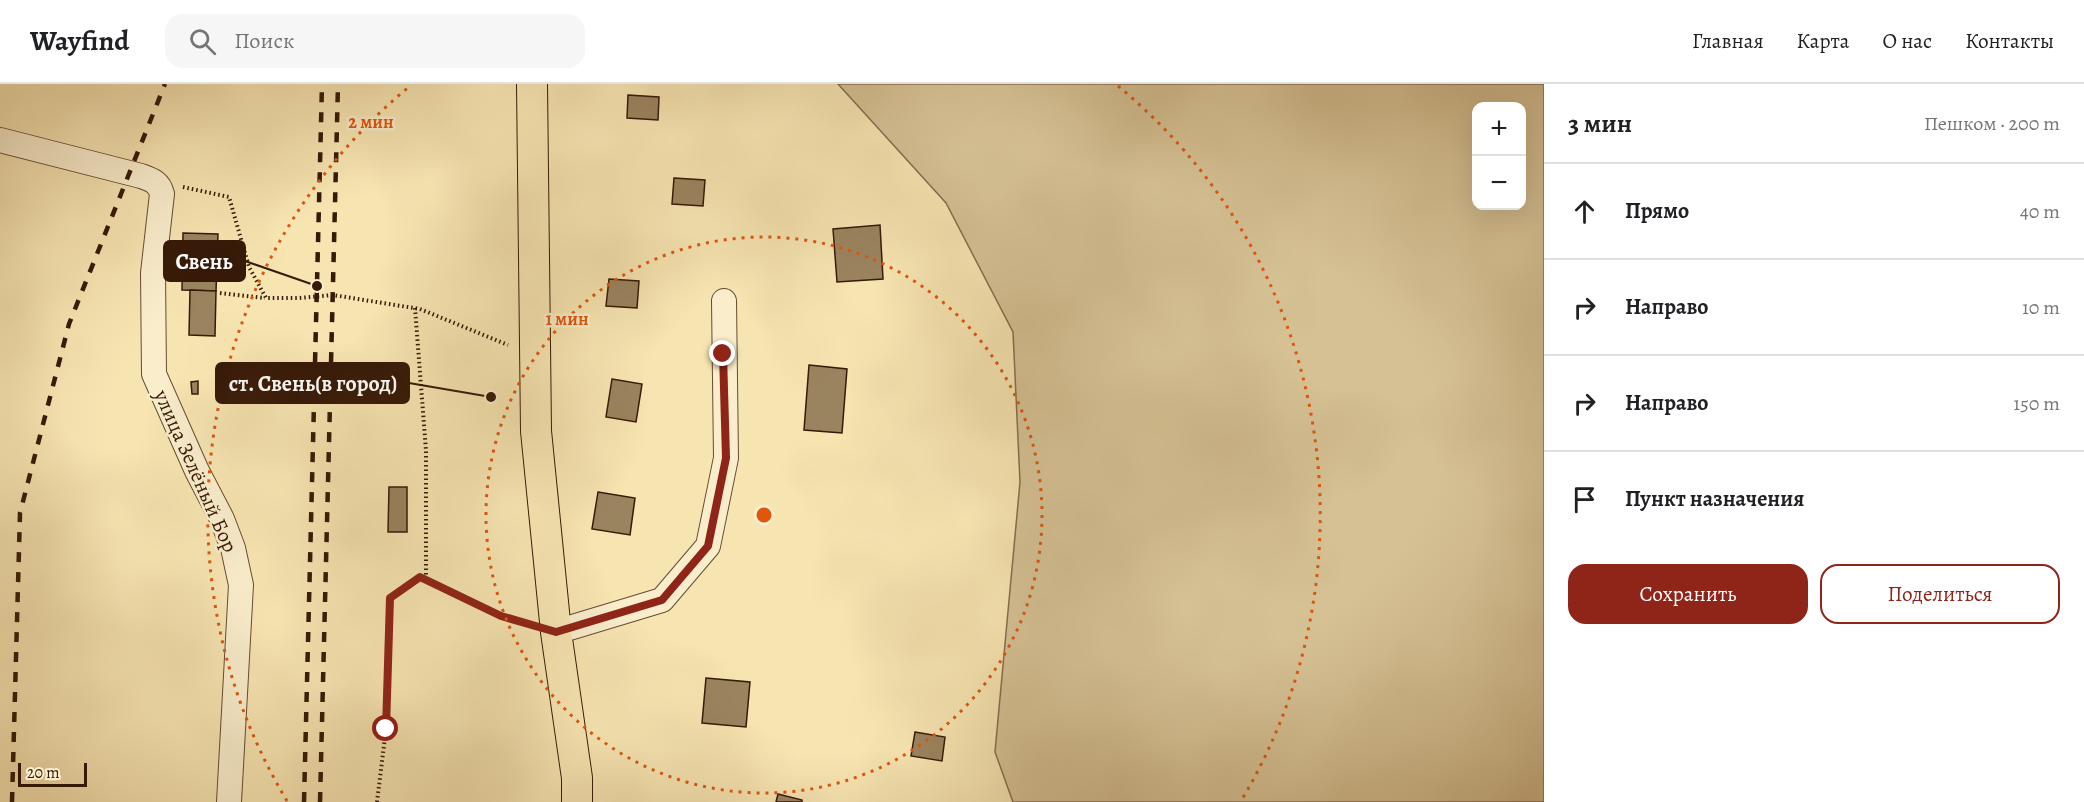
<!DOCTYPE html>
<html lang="ru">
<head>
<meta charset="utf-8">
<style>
	:root { --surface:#fff; --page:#f6f6f6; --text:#202124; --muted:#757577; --line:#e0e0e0; --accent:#8f2418 }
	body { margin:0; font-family:Alegreya,serif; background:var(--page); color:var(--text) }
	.controls { position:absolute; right:18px; top:18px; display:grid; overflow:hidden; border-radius:12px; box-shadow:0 6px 24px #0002 }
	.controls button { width:54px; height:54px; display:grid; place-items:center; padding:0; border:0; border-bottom:2px solid var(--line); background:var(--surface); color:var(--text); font:30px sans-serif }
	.scale { position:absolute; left:18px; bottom:15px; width:69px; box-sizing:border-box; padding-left:6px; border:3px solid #361907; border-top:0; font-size:16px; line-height:21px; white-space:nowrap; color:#361907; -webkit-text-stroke:4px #f9edcc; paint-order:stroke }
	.stop { position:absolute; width:18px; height:18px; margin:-14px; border:4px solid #8f2418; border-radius:50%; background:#fff }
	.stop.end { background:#8f2418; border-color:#fff; box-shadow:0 2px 6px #0008 }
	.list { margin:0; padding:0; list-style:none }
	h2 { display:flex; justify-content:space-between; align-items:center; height:78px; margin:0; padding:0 24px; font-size:26px }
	h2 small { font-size:20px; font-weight:400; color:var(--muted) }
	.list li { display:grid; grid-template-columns:39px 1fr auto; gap:18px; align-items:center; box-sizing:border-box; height:96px; padding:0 24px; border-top:2px solid var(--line) }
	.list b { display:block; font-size:22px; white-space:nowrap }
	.list em { font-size:20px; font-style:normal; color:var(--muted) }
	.actions { display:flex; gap:12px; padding:18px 24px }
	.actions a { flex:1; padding:14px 0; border:2px solid var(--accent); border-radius:18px; text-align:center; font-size:21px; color:var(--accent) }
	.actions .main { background:var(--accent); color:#fff }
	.icon { flex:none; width:33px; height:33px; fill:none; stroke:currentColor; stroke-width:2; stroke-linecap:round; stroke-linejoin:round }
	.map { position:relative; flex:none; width:1544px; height:718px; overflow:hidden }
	header { display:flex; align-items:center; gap:36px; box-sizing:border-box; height:84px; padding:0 30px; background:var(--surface); border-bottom:2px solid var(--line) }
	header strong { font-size:28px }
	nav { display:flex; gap:33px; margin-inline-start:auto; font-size:21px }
	.search { width:420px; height:54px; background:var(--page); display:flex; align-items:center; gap:15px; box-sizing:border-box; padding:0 21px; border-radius:18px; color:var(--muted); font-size:22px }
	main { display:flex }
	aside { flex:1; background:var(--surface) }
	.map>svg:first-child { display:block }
	.green { fill:#d5c194; stroke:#866d4e; stroke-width:1.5; fill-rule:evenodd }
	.building { fill:#9a835f; stroke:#361907; stroke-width:1.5 }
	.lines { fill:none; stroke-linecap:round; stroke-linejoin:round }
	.minor-casing { stroke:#664c32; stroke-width:26 }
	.major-casing { stroke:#361907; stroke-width:32 }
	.path { stroke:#361907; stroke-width:4; stroke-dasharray:1.5 3; stroke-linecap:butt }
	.minor { stroke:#f9edcc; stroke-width:24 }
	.major { stroke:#f6e4b1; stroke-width:30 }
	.rail { stroke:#361907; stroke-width:4.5; stroke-dasharray:10 10; stroke-linecap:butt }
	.route { stroke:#8f2418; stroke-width:8 }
	.ring { fill:none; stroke:#df560c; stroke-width:3; stroke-dasharray:3 6 }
	.labels { text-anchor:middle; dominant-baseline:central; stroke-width:5; stroke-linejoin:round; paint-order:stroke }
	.street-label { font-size:21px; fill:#361907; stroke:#f9edcc }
	.centre { fill:#df560c; stroke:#f9edcc; stroke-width:3 }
	.ring-label { font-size:18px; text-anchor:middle; font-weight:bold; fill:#df560c; stroke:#f9edcc; stroke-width:5; stroke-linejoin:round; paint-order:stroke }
	.leader { fill:none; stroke:#361907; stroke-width:2 }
	.callout-dot { fill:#361907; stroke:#f9edcc; stroke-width:2 }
	.callout { fill:#361907; stroke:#361907; stroke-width:2 }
	.callout-label { font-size:22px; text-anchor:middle; font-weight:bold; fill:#fff }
</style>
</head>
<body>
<header>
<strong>Wayfind</strong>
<div class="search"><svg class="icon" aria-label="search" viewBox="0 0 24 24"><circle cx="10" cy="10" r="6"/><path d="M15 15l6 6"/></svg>Поиск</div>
<nav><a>Главная</a><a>Карта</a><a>О нас</a><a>Контакты</a></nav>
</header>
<main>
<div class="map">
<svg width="1544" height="718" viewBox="0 0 1544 718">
	<rect width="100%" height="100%" fill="#f6e4b1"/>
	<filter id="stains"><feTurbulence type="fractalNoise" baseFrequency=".00333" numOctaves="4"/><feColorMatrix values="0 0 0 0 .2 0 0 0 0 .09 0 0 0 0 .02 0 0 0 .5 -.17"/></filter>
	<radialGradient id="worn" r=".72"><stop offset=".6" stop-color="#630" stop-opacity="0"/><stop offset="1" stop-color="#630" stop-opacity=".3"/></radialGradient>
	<path class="green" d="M838,0H1544V718H1013L995,668L1020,398L1013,248L946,119ZM1476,22H1522V122H1476Z"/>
	<g class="building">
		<polygon points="628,11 659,13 658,36 627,34"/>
		<polygon points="674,94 705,96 703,122 672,120"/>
		<polygon points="880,141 883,195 837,198 833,145"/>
		<polygon points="183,149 218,150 216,207 182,206"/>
		<polygon points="609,195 639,197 637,224 606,222"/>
		<polygon points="190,206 216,207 215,252 189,251"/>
		<polygon points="809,281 847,285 842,349 804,346"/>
		<polygon points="612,295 642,300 636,338 606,333"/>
		<polygon points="198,297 198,310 192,310 191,298"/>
		<polygon points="389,403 407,403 407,448 388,448"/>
		<polygon points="598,408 635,414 630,451 592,445"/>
		<polygon points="706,594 750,598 746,643 702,639"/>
		<polygon points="915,648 945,653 942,677 911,672"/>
		<polygon points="778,710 802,716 802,718 776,718"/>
	</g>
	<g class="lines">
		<defs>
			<g id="minor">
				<path d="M0,56L141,92C152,96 159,98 162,110L153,189L154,290L197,387L222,435L233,464L241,501L229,718"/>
				<polyline points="556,548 662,516 708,462 726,374 724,217"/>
			</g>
			<polyline id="major" points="532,0 536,347 556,548 577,694 577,718"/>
		</defs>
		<use href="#minor" class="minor-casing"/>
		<use href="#major" class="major-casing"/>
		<g class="path">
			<polyline points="183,103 229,113 249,183 266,214 299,214 333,211 420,225 508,261"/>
			<polyline points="220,209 265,214"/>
			<polyline points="415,224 426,367 426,496"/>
			<polyline points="377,718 386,645 390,514 420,493 501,533 531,541"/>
		</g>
		<use href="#minor" class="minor"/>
		<use href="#major" class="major"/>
		<g class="rail">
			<polyline points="12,718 20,429 69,240 165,0"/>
			<polyline points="304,718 322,0"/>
			<polyline points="320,718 338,0"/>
		</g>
	</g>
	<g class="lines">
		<polyline class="route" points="386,645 390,514 420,493 501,532 556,548 662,516 708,462 726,374 723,270"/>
	</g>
	<g class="ring">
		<circle cx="764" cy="431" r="278"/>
		<path d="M287 717A556 556 0 0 1 410 2M1118 2A556 556 0 0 1 1241 717"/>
	</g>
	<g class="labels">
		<g class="street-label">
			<text transform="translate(196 387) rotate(66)">улица Зелёный Бор</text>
		</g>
	</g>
	<circle cx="764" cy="431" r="9" class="centre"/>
	<g class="ring-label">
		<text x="371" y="44">2 мин</text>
		<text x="567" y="241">1 мин</text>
	</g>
	<path class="leader" d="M317 202L245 177M491 313L409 299"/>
	<g class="callout-dot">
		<circle cx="317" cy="202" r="6"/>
		<circle cx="491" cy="313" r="6"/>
	</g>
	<g class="callout">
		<rect x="164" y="157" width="81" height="40" rx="6"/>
		<rect x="216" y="279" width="193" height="40" rx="6"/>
	</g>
	<g class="callout-label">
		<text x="204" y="185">Свень</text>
		<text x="313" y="307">ст. Свень(в город)</text>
	</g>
	<rect width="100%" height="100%" filter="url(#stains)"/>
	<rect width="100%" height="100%" fill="url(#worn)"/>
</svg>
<div class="controls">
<button>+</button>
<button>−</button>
</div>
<div class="scale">20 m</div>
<div class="stop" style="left:386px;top:645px"></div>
<div class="stop end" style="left:723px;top:270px"></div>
</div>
<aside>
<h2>3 мин<small>Пешком · 200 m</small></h2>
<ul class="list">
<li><svg class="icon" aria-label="ahead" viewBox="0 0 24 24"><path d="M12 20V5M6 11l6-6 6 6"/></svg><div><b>Прямо</b></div><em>40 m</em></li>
<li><svg class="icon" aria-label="right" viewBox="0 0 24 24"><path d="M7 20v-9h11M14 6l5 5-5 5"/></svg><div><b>Направо</b></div><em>10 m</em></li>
<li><svg class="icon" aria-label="right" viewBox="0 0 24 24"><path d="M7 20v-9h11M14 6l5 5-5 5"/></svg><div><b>Направо</b></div><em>150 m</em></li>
<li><svg class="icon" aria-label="arrive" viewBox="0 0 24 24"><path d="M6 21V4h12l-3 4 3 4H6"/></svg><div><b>Пункт назначения</b></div></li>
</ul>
<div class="actions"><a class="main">Сохранить</a><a>Поделиться</a></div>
</aside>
</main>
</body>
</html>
